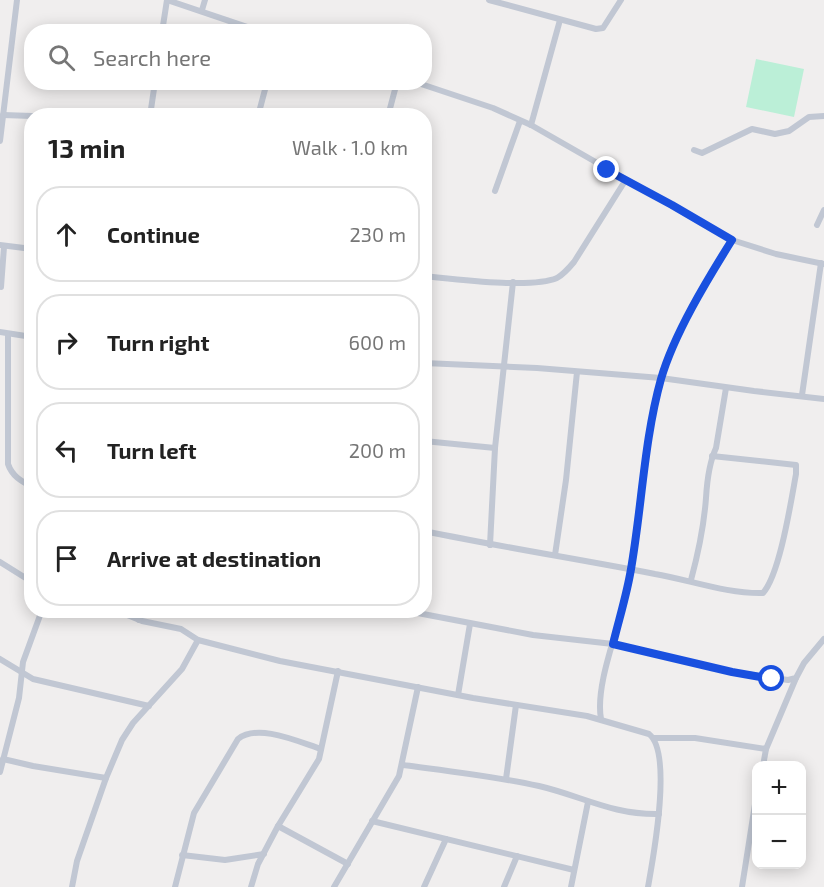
<!DOCTYPE html>
<html lang="en">
<head>
<meta charset="utf-8">
<style>
	:root { --surface:#fff; --page:#f2f2f2; --text:#222; --muted:#767676; --line:#e0e0e0 }
	body { margin:0; font-family:"Exo 2",sans-serif; background:var(--page); color:var(--text) }
	.controls { position:absolute; right:18px; bottom:18px; display:grid; overflow:hidden; border-radius:12px; box-shadow:0 3px 15px #0003 }
	.controls button { width:54px; height:54px; display:grid; place-items:center; padding:0; border:0; border-bottom:2px solid var(--line); background:var(--surface); color:var(--text); font:30px sans-serif }
	.stop { position:absolute; width:18px; height:18px; margin:-14px; border:4px solid #1950df; border-radius:50%; background:#fff }
	.stop.end { background:#1950df; border-color:#fff; box-shadow:0 2px 6px #0008 }
	.list { margin:0; padding:0; list-style:none }
	h2 { display:flex; justify-content:space-between; align-items:center; height:78px; margin:0; padding:0 24px; font-size:26px }
	h2 small { font-size:20px; font-weight:400; color:var(--muted) }
	.list li { display:grid; grid-template-columns:39px 1fr auto; gap:18px; align-items:center; box-sizing:border-box; height:96px; margin:0 12px 12px; padding:0 12px; border:2px solid var(--line); border-radius:24px }
	.list b { display:block; font-size:22px; white-space:nowrap }
	.list em { font-size:20px; font-style:normal; color:var(--muted) }
	.icon { flex:none; width:33px; height:33px; fill:none; stroke:currentColor; stroke-width:2; stroke-linecap:round; stroke-linejoin:round }
	.map { position:relative; flex:none; width:824px; height:887px; overflow:hidden }
	.search { position:absolute; background:var(--surface); box-shadow:0 3px 15px #0003; left:24px; top:24px; width:408px; height:66px; display:flex; align-items:center; gap:15px; box-sizing:border-box; padding:0 21px; border-radius:24px; color:var(--muted); font-size:22px }
	.panel { position:absolute; background:var(--surface); box-shadow:0 3px 15px #0003; left:24px; top:108px; width:408px; height:510px; border-radius:24px }
	.map>svg:first-child { display:block }
	.pitch { fill:#bbefd7 }
	.lines { fill:none; stroke-linecap:round; stroke-linejoin:round }
	.minor { stroke:#c1c7d3; stroke-width:6 }
	.route { stroke:#1950df; stroke-width:8 }
</style>
</head>
<body>
<div class="map">
<svg width="824" height="887" viewBox="0 0 824 887">
	<rect width="100%" height="100%" fill="#f0eeee"/>
	<polygon class="pitch" points="756,59 804,69 794,117 746,107"/>
	<g class="lines">
		<g class="minor">
			<polyline points="167,0 262,32"/>
			<polyline points="489,0 596,29 603,28 621,0"/>
			<polyline points="202,10 205,0"/>
			<polyline points="162,32 167,0"/>
			<polyline points="415,82 493,108 531,125 732,240 776,254 824,264"/>
			<polyline points="3,115 32,116"/>
			<polyline points="150,116 155,82"/>
			<polyline points="258,116 267,82"/>
			<polyline points="388,116 397,82"/>
			<polyline points="531,125 560,20"/>
			<polyline points="0,141 17,0"/>
			<polyline points="694,150 702,153 752,129 775,134 789,131 809,117 824,116"/>
			<polyline points="495,191 520,121"/>
			<polyline points="817,225 824,210"/>
			<polyline points="0,245 32,249"/>
			<path d="M424,276C455,279 531,289 557,278C564,274 569,268 574,262L625,181"/>
			<polyline points="1,287 4,247"/>
			<polyline points="0,332 32,337"/>
			<path d="M8,335V464C12,476 21,481 32,487"/>
			<polyline points="424,363 537,368 661,378 754,391 824,399"/>
			<polyline points="802,395 821,263"/>
			<polyline points="424,441 495,448"/>
			<path d="M424,531C501,547 578,559 655,574C690,580 727,594 763,593C780,574 791,501 796,474V465L712,456"/>
			<polyline points="490,545 495,448 513,282"/>
			<polyline points="555,555 566,480 577,372"/>
			<polyline points="0,562 32,582"/>
			<path d="M691,580C698,554 704,525 706,498C707,481 709,463 716,448L726,388"/>
			<path d="M115,610L142,621L181,629L198,640L280,661L473,698L587,716L649,734C673,753 653,859 648,887"/>
			<polyline points="402,610 533,635 613,644 732,672 788,680 796,678 804,663 824,639"/>
			<polyline points="139,620 141,610"/>
			<polyline points="0,659 33,679 149,706"/>
			<polyline points="458,695 470,624"/>
			<path d="M601,719C595,686 617,633 625,599C641,527 641,450 661,378C674,333 707,280 732,240"/>
			<polyline points="654,738 695,738 766,749"/>
			<polyline points="3,759 33,766 106,778"/>
			<path d="M403,765C448,771 494,776 539,786C582,796 612,815 659,814"/>
			<polyline points="763,766 766,749 796,678"/>
			<polyline points="0,772 19,698 23,662 42,610"/>
			<polyline points="506,779 516,705"/>
			<polyline points="372,821 574,870"/>
			<polyline points="278,826 348,864"/>
			<polyline points="182,855 225,860 264,854"/>
			<polyline points="72,887 77,861 106,778 122,740 133,723 182,669 198,640"/>
			<path d="M175,887L194,813L238,739C258,723 299,742 321,749"/>
			<polyline points="251,887 258,864 278,826 319,759 338,671"/>
			<polyline points="334,887 399,776 418,687"/>
			<polyline points="424,887 446,839"/>
			<polyline points="504,887 517,856"/>
			<polyline points="571,887 588,802"/>
			<polyline points="742,887 756,798"/>
		</g>
	</g>
	<g class="lines">
		<path class="route" d="M607,170L672,205L732,240C707,280 674,334 661,379C644,440 642,506 631,569C627,594 619,619 613,644L732,672L772,679"/>
	</g>
</svg>
<div class="controls">
<button>+</button>
<button>−</button>
</div>
<div class="stop" style="left:772px;top:679px"></div>
<div class="stop end" style="left:607px;top:170px"></div>
<div class="search"><svg class="icon" aria-label="search" viewBox="0 0 24 24"><circle cx="10" cy="10" r="6"/><path d="M15 15l6 6"/></svg>Search here</div>
<section class="panel">
<h2>13 min<small>Walk · 1.0 km</small></h2>
<ul class="list">
<li><svg class="icon" aria-label="ahead" viewBox="0 0 24 24"><path d="M12 20V5M6 11l6-6 6 6"/></svg><div><b>Continue</b></div><em>230 m</em></li>
<li><svg class="icon" aria-label="right" viewBox="0 0 24 24"><path d="M7 20v-9h11M14 6l5 5-5 5"/></svg><div><b>Turn right</b></div><em>600 m</em></li>
<li><svg class="icon" aria-label="left" viewBox="0 0 24 24"><path d="M17 20v-9H6M10 6l-5 5 5 5"/></svg><div><b>Turn left</b></div><em>200 m</em></li>
<li><svg class="icon" aria-label="arrive" viewBox="0 0 24 24"><path d="M6 21V4h12l-3 4 3 4H6"/></svg><div><b>Arrive at destination</b></div></li>
</ul>
</section>
</div>
</body>
</html>
